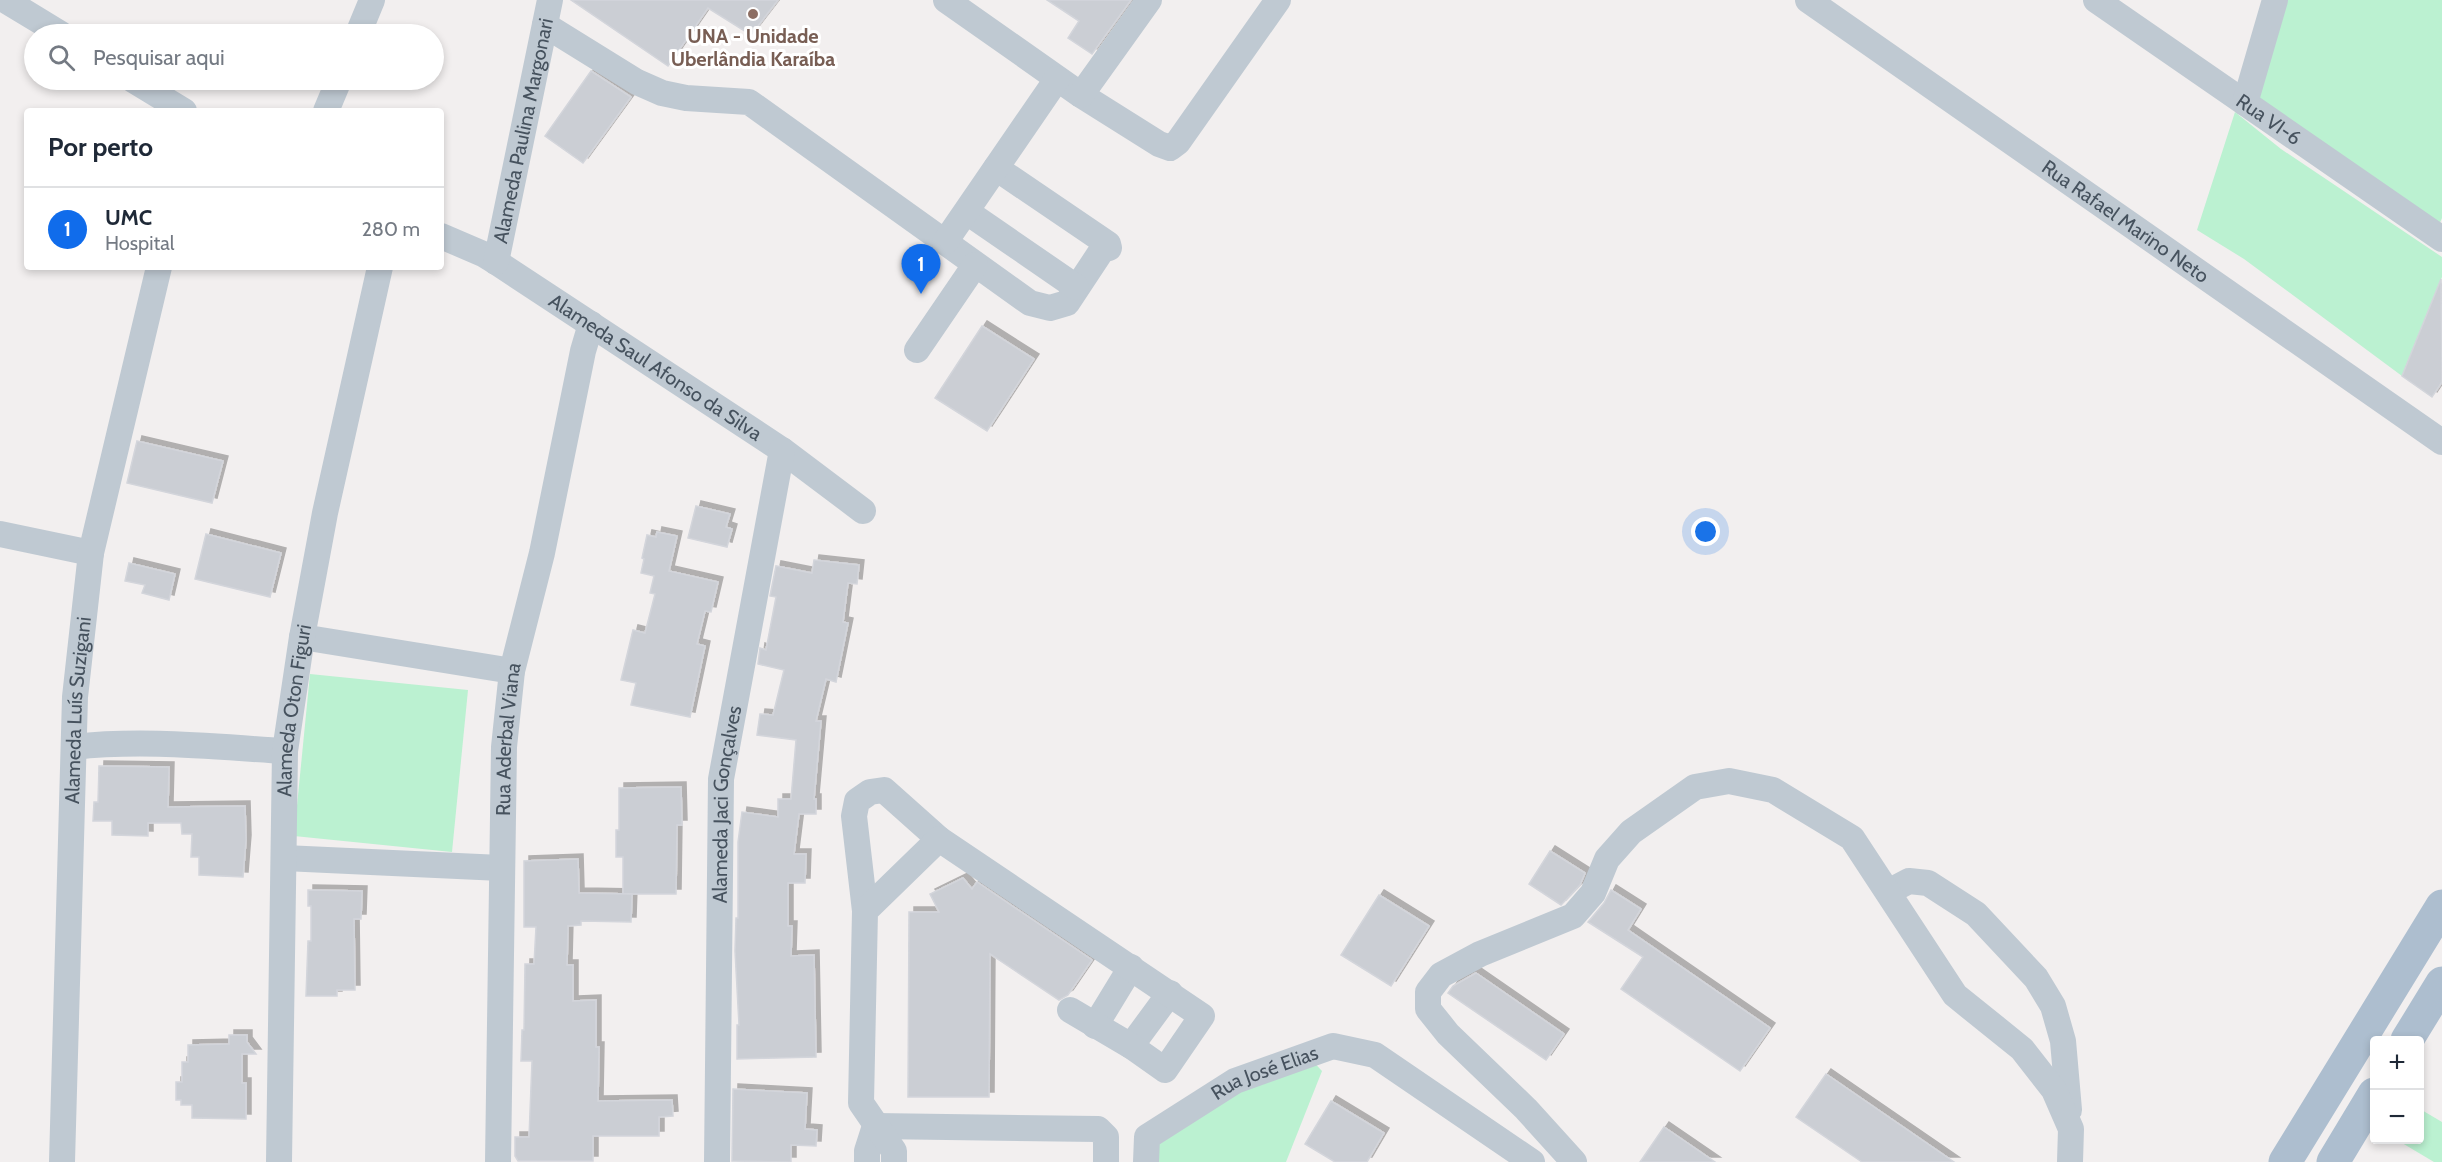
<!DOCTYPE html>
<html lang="pt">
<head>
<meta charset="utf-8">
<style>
	:root { --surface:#fff; --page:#f6f6f7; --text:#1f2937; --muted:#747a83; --line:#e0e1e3; --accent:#106ceb }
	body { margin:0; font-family:Cabin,sans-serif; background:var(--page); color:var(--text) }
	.controls { position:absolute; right:18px; bottom:18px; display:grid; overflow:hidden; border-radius:6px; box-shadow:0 3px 9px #0003 }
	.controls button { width:54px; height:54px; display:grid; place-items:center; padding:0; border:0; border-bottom:2px solid var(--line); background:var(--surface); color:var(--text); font:30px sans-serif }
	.you { position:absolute; left:1706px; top:532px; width:21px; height:21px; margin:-15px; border:4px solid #fff; border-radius:50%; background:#1a73e8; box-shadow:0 0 0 9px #1a73e833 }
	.badge { display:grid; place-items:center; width:39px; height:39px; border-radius:50%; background:var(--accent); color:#fff; font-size:20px; font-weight:700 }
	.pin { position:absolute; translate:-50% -50px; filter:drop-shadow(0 2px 3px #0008) }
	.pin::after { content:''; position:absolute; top:32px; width:21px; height:18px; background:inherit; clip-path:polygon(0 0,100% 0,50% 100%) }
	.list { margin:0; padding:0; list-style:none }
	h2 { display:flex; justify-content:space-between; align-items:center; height:78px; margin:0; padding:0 24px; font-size:26px }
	h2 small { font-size:20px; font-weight:400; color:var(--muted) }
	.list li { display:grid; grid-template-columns:39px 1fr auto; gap:18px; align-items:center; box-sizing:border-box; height:84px; padding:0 24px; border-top:2px solid var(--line) }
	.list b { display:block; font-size:22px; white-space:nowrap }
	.list p { margin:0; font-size:20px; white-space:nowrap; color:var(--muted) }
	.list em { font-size:20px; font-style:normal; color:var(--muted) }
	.icon { flex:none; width:33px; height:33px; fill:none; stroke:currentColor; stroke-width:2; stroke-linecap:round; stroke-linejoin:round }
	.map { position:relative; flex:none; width:2442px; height:1162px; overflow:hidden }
	.search { position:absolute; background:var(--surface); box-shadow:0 3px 9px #0003; left:24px; top:24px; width:420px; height:66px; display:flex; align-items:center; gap:15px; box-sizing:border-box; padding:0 21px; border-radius:33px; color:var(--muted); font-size:22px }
	.panel { position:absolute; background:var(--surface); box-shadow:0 3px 9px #0003; left:24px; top:108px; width:420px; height:162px; border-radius:6px }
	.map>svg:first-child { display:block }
	.green { fill:#bbf1d1 }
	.building { fill:#cbced4; stroke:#d3d5db; stroke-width:1.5; filter:url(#shadow) }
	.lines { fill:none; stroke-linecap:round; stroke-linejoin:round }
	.minor { stroke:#bfc9d2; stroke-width:26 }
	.major { stroke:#adbecf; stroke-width:33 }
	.education-dot { fill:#8d6e63; stroke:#fff; stroke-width:2 }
	.labels { text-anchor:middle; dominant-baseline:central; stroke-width:6; stroke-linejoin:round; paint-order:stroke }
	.education-label { font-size:20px; font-weight:bold; fill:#785e54; stroke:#fff }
	.street-label { font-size:20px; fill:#46525e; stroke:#fff }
</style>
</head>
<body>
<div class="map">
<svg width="2442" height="1162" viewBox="0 0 2442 1162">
	<defs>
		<filter id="shadow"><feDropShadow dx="5" dy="-5" stdDeviation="0" flood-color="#0004"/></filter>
	</defs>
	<rect width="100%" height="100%" fill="#f2efef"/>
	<g class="green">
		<polygon points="2283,0 2442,0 2442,218 2438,227 2254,100"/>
		<polygon points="2235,112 2281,149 2442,257 2442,277 2402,376 2244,259 2197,230"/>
		<polygon points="310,674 468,690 452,852 294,836"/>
		<polygon points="1308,1056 1322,1071 1286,1162 1146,1162 1147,1137"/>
		<polygon points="2420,1109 2442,1122 2442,1162 2434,1162 2397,1140 2420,1140"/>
	</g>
	<g class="building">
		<polygon points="571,0 778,0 751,35 708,8 668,66"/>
		<polygon points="1047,0 1131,0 1092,54 1068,38 1079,21"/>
		<polygon points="591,71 631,97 583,163 545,136"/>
		<polygon points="2441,279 2442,382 2432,397 2402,376"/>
		<polygon points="982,326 1034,359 987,431 935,398"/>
		<polygon points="137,441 223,461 212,503 127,483"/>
		<polygon points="696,506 730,514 726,527 732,529 727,547 688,538"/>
		<polygon points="657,532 677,536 669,571 718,582 711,612 705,611 697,644 705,646 690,717 631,705 636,683 621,680 633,630 645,633 655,594 650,593 654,576 641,573 644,559 642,558 647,535 656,537"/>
		<polygon points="206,534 281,553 270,597 195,579"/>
		<polygon points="814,560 859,565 857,584 848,583 843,622 848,623 836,682 826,679 816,721 821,721 814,799 816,799 816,814 799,814 794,854 806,854 805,883 788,883 788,926 792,926 791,956 814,955 816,1057 737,1059 737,1025 739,1025 735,951 736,918 738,918 738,842 742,812 778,817 778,799 791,799 796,740 757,735 760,714 773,715 784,670 758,664 760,648 766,650 776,597 770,596 776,566 812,573"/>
		<polygon points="129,563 175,574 169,600 142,593 145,585 125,581"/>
		<polygon points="99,766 169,767 168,807 245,806 246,840 243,877 199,875 199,857 191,857 192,834 182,834 181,823 148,823 148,836 112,835 112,821 93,821 94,802 98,802"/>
		<polygon points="681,787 682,825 677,825 676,894 623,894 623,857 616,857 616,830 619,830 619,788"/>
		<polygon points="1550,851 1585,873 1580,885 1561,905 1529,884"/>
		<polygon points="578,859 579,893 632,894 631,922 581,921 581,925 568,926 567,965 573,965 573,1001 596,1000 596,1047 599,1047 598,1101 672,1100 673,1116 659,1117 659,1136 593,1136 593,1161 518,1161 515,1156 515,1137 529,1137 532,1061 521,1061 522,1030 524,1030 525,964 534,964 536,927 524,927 524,861"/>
		<polygon points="963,878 972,889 977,882 1092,960 1068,995 1059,1000 990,954 989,1097 908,1097 909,912 939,912 930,894"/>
		<polygon points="308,890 362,891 361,919 354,919 355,990 337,990 337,996 306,996 308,941 311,941 311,906 308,906"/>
		<polygon points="1611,890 1641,909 1628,930 1770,1028 1740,1071 1621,989 1643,957 1588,922 1604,903"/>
		<polygon points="1379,895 1429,926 1391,986 1341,955"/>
		<polygon points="1476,973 1564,1034 1546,1060 1448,993 1453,986"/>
		<polygon points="229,1035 247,1035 247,1042 256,1054 242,1054 242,1083 246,1083 246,1119 192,1118 192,1105 181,1105 181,1100 176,1100 176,1082 182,1082 182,1062 188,1062 188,1045 229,1044"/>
		<polygon points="1826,1074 1954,1162 1862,1162 1796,1117"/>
		<polygon points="733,1089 807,1093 805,1129 817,1130 816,1146 791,1145 791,1162 732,1161"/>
		<polygon points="1331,1101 1384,1133 1367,1162 1335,1162 1305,1144"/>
		<polygon points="1664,1127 1715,1162 1640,1162"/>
	</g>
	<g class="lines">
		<g class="minor">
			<polyline points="5,0 61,34"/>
			<polyline points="946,0 1081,95 1159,144 1170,148 1178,142 1278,0"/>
			<path id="s1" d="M1808,0L2442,442"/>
			<path id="s2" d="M2096,0L2442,239"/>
			<polyline points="545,25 637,82 662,93 686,98 749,102 1030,303 1050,308 1067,303 1102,250 1109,248 1108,244 996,168"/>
			<polyline points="358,34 372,0"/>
			<polyline points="133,80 184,111"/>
			<polyline points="1081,95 1149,0"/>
			<polyline points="2245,103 2275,0"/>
			<polyline points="326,111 339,80"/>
			<polyline points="967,212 1076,287"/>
			<path id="s3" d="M441,236L483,254L496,262L782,450L863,511"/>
			<polyline points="945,242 1057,79"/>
			<path id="s4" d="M496,262L550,0"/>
			<polyline points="917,350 975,265"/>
			<polyline points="0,534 91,553"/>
			<polyline points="302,637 512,671"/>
			<path d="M74,747C144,739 215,747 285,751"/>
			<polyline points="284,858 501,868"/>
			<polyline points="1888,892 1909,881 1928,883 1976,914 2036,978 2053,1006 2063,1041 2069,1110"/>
			<polyline points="865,911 854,816 857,801 870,792 884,790 939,839"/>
			<polyline points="1095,1026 1131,967"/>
			<polyline points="1131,1046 1170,993"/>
			<polyline points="875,1126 1098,1129 1106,1137 1106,1162"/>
			<path id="s5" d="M62,1162L75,697L91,553L159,267"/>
			<path id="s6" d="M279,1162L285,751L302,637L325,513L380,267"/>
			<path id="s7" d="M498,1162L504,747L512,671L542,553L583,351L591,324"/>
			<path id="s8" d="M717,1162L721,779L782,450"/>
			<polyline points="867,1162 867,1151 875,1126"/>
			<polyline points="894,1162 894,1151 861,1103 865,911 939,839 1202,1016 1165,1070 1131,1046 1070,1010"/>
			<path id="s9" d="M1146,1162L1147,1137L1235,1081L1333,1046L1375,1055L1532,1162"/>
			<polyline points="1574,1162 1526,1109 1448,1034 1428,1009 1428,992 1441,975 1480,954 1573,916 1593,893 1607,859 1631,832 1695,787 1729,781 1773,790 1852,838 1955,995 2022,1049 2054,1090 2071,1129 2070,1162"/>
		</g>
		<g class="major">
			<polyline points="2407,1040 2442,983"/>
			<polyline points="2285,1162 2442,906"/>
			<polyline points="2333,1162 2374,1094"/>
		</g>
	</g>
	<circle class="education-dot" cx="753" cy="14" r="6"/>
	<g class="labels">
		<g class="education-label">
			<text x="753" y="36">UNA - Unidade<tspan x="753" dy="23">Uberlândia Karaíba</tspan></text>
		</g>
		<g class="street-label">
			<text stroke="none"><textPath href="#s2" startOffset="210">Rua VI-6</textPath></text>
			<text stroke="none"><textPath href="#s4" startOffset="134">Alameda Paulina Margonari</textPath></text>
			<text stroke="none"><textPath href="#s1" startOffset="387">Rua Rafael Marino Neto</textPath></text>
			<text stroke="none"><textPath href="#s3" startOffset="252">Alameda Saul Afonso da Silva</textPath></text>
			<text stroke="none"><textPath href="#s5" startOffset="452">Alameda Luís Suzigani</textPath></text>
			<text stroke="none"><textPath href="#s6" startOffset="452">Alameda Oton Figuri</textPath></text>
			<text stroke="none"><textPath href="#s7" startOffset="423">Rua Aderbal Viana</textPath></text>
			<text stroke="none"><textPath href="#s8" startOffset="358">Alameda Jaci Gonçalves</textPath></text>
			<text stroke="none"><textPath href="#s9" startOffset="160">Rua José Elias</textPath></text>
		</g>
	</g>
</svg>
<div class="controls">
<button>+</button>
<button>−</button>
</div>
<div class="you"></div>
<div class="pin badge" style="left:921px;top:294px">1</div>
<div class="search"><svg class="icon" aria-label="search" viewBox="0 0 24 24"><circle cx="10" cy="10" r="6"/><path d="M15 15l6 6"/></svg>Pesquisar aqui</div>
<section class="panel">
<h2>Por perto<small></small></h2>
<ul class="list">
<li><span class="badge">1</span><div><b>UMC</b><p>Hospital</p></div><em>280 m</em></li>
</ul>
</section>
</div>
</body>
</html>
